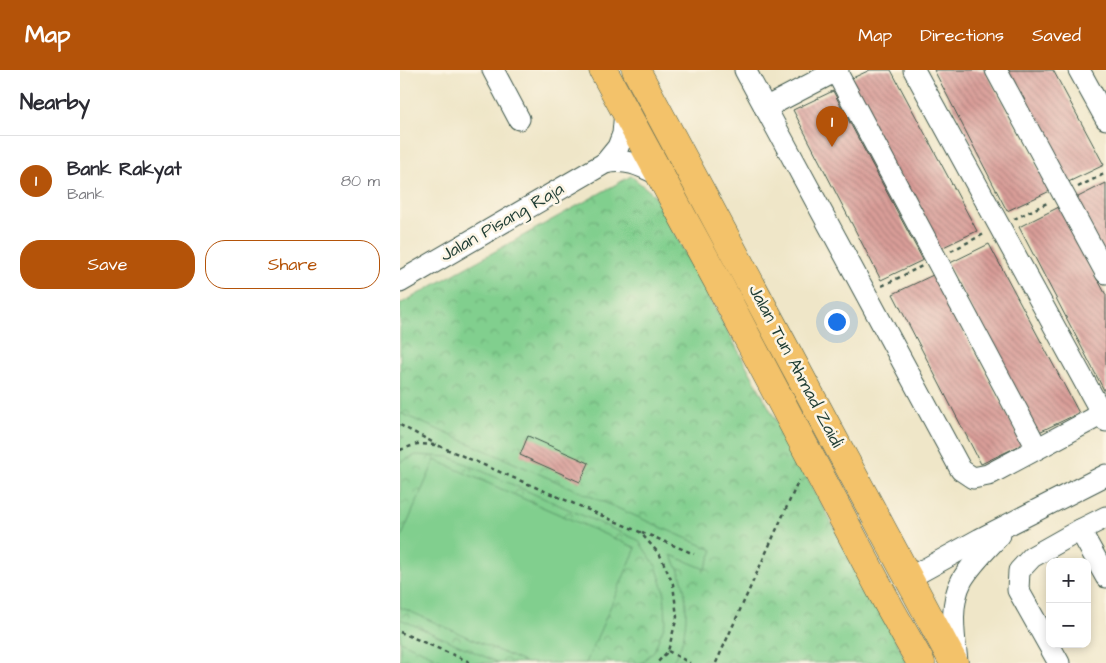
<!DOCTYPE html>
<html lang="en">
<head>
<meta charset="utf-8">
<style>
	:root { --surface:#fff; --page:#f7f7f7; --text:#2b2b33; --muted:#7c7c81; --line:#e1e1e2; --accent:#b45309 }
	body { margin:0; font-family:"Architects Daughter",sans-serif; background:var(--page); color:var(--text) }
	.controls { position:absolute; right:15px; bottom:15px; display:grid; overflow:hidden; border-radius:10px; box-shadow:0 2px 8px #0003 }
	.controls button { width:45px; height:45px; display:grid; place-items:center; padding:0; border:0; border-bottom:1px solid var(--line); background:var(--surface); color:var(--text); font:25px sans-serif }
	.you { position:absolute; left:436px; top:251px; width:18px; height:18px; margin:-12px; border:4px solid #fff; border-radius:50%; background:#1a73e8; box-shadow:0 0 0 8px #1a73e833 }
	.badge { display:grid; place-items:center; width:32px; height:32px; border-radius:50%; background:var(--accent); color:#fff; font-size:16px; font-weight:700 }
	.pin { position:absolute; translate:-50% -41px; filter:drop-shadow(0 1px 2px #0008) }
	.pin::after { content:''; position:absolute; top:26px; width:18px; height:15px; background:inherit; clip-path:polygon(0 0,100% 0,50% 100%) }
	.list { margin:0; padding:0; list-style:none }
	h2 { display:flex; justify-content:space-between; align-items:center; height:65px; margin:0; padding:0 20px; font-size:21px }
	h2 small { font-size:16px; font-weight:400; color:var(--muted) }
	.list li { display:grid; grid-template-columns:32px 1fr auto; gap:15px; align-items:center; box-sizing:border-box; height:90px; padding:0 20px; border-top:1px solid var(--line) }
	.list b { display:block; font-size:19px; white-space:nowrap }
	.list p { margin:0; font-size:16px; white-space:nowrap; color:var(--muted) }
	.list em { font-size:16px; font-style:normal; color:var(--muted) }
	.actions { display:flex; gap:10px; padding:15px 20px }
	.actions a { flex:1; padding:11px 0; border:1px solid var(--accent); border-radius:20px; text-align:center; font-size:18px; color:var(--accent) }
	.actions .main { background:var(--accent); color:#fff }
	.map { position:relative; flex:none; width:706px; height:593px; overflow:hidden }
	header { display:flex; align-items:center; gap:30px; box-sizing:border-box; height:70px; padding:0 25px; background:var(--accent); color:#fff }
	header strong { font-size:24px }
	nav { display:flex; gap:28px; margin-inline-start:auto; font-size:18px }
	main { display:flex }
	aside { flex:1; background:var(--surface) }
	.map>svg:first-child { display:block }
	.park { fill:url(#park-crowns); stroke:#508661 }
	.pitch { fill:#81cf8e; stroke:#508661 }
	.building { fill:url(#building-back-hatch) }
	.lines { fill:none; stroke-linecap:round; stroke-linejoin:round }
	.minor-casing { stroke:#3e564a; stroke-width:23 }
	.major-casing { stroke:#3e564a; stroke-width:29 }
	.path { stroke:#3e564a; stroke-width:2.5; stroke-dasharray:4 4; stroke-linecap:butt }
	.minor { stroke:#fff; stroke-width:21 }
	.major { stroke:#f3c26a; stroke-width:28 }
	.labels { text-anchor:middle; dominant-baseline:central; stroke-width:5; stroke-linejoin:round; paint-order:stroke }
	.street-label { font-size:18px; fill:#1f3d34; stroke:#fcf5e5 }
</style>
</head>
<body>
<header>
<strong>Map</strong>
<nav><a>Map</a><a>Directions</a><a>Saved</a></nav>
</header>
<main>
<aside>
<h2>Nearby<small></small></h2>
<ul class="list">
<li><span class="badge">1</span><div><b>Bank Rakyat</b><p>Bank</p></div><em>80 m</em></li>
</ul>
<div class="actions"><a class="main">Save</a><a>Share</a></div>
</aside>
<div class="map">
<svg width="706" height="593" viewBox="0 0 706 593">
	<defs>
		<pattern id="park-crowns" width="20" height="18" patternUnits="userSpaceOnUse" patternTransform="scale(1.25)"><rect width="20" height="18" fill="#81cf8e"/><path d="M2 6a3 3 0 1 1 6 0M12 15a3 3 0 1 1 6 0" fill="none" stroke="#69a975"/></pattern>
		<pattern id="building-back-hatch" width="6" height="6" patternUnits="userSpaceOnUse" patternTransform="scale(1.25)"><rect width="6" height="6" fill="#d99d98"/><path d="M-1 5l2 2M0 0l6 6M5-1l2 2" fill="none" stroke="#af817d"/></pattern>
	</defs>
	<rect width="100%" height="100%" fill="#fcf5e5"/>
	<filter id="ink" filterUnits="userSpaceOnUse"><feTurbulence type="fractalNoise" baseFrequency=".02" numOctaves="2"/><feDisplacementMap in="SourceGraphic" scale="10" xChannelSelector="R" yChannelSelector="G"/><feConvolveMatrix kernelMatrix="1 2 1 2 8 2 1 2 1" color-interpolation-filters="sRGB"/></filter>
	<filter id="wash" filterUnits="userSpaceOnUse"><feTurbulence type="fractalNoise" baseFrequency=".0096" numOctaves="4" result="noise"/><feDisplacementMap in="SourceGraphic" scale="20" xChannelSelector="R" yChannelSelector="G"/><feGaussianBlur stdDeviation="1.12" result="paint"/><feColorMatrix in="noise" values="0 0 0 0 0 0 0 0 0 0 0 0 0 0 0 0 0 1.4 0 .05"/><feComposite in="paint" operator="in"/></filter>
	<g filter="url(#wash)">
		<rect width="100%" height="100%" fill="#efe6c8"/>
		<polygon class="park" points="231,106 253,124 508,593 0,593 0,234"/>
		<g class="pitch">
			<path d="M0,343L313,480L305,499L271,485C275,493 280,501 282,510C289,533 288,574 271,593H241L254,581L266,551L264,520L256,496L238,470L50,387L16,385L0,392V369L4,367L0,365Z"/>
			<polygon points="35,390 236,478 186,593 126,593 0,537 0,470"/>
			<polygon points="0,549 99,593 48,593 0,571"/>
		</g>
		<g id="blocks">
			<g class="building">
				<polygon points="470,0 491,0 577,161 535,181 446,11"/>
				<polygon points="534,0 585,0 650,121 607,141"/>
				<polygon points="602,0 653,0 704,95 662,115"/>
				<polygon points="433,21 523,190 481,210 393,40"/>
				<polygon points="706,113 706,191 674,129"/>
				<polygon points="659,137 706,225 706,324 619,157"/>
				<polygon points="589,174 679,343 637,363 548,194"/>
				<polygon points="533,205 623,374 581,394 493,224"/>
				<polygon points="128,366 189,393 180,412 120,385"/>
			</g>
		</g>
	</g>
	<g filter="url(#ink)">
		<use href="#blocks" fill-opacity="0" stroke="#3e564a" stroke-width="1"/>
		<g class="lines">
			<defs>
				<g id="minor">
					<polyline points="93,0 119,49"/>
					<polyline points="345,0 561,400 573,408 588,405 706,342"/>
					<polyline points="514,0 706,351"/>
					<polyline points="596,0 706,203"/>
					<polyline points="679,0 706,49"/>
					<polyline points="436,1 637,378"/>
					<polyline points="365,38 438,0"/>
					<polyline points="205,93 218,77 223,64 225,41"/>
					<path d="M0,212L205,93C227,88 241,96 261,106"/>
					<polyline points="680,460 706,507"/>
					<polyline points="509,508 580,469 706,405"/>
					<path d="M557,591C554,565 549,534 562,510C572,493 587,479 600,465"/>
					<polyline points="659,593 618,520 619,501 632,487 680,460 706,447"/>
				</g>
				<g id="major">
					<polyline points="203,0 318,212 489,536 521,593"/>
					<polyline points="236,0 554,593"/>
				</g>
			</defs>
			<use href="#minor" class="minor-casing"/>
			<use href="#major" class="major-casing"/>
			<g class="path">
				<polyline points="678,117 706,103"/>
				<polyline points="614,149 649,132"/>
				<polyline points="551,181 584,164"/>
				<polyline points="482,216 522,196"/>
				<polyline points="0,355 36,374"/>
				<polyline points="0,380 17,374 37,375 240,462 260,485 273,514 277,547 268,581 257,593"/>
				<polyline points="242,462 294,484"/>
				<polyline points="0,562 72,593"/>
				<polyline points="268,581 290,593"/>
				<polyline points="316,593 399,410"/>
			</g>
			<use href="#minor" class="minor"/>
			<use href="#major" class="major"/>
		</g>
	</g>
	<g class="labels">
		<g class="street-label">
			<text transform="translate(102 152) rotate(-30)">Jalan Pisang Raja</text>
			<text transform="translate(396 296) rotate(62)">Jalan Tun Ahmad Zaidi</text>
		</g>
	</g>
</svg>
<div class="controls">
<button>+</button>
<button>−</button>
</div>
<div class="you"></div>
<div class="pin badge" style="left:432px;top:77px">1</div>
</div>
</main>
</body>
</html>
